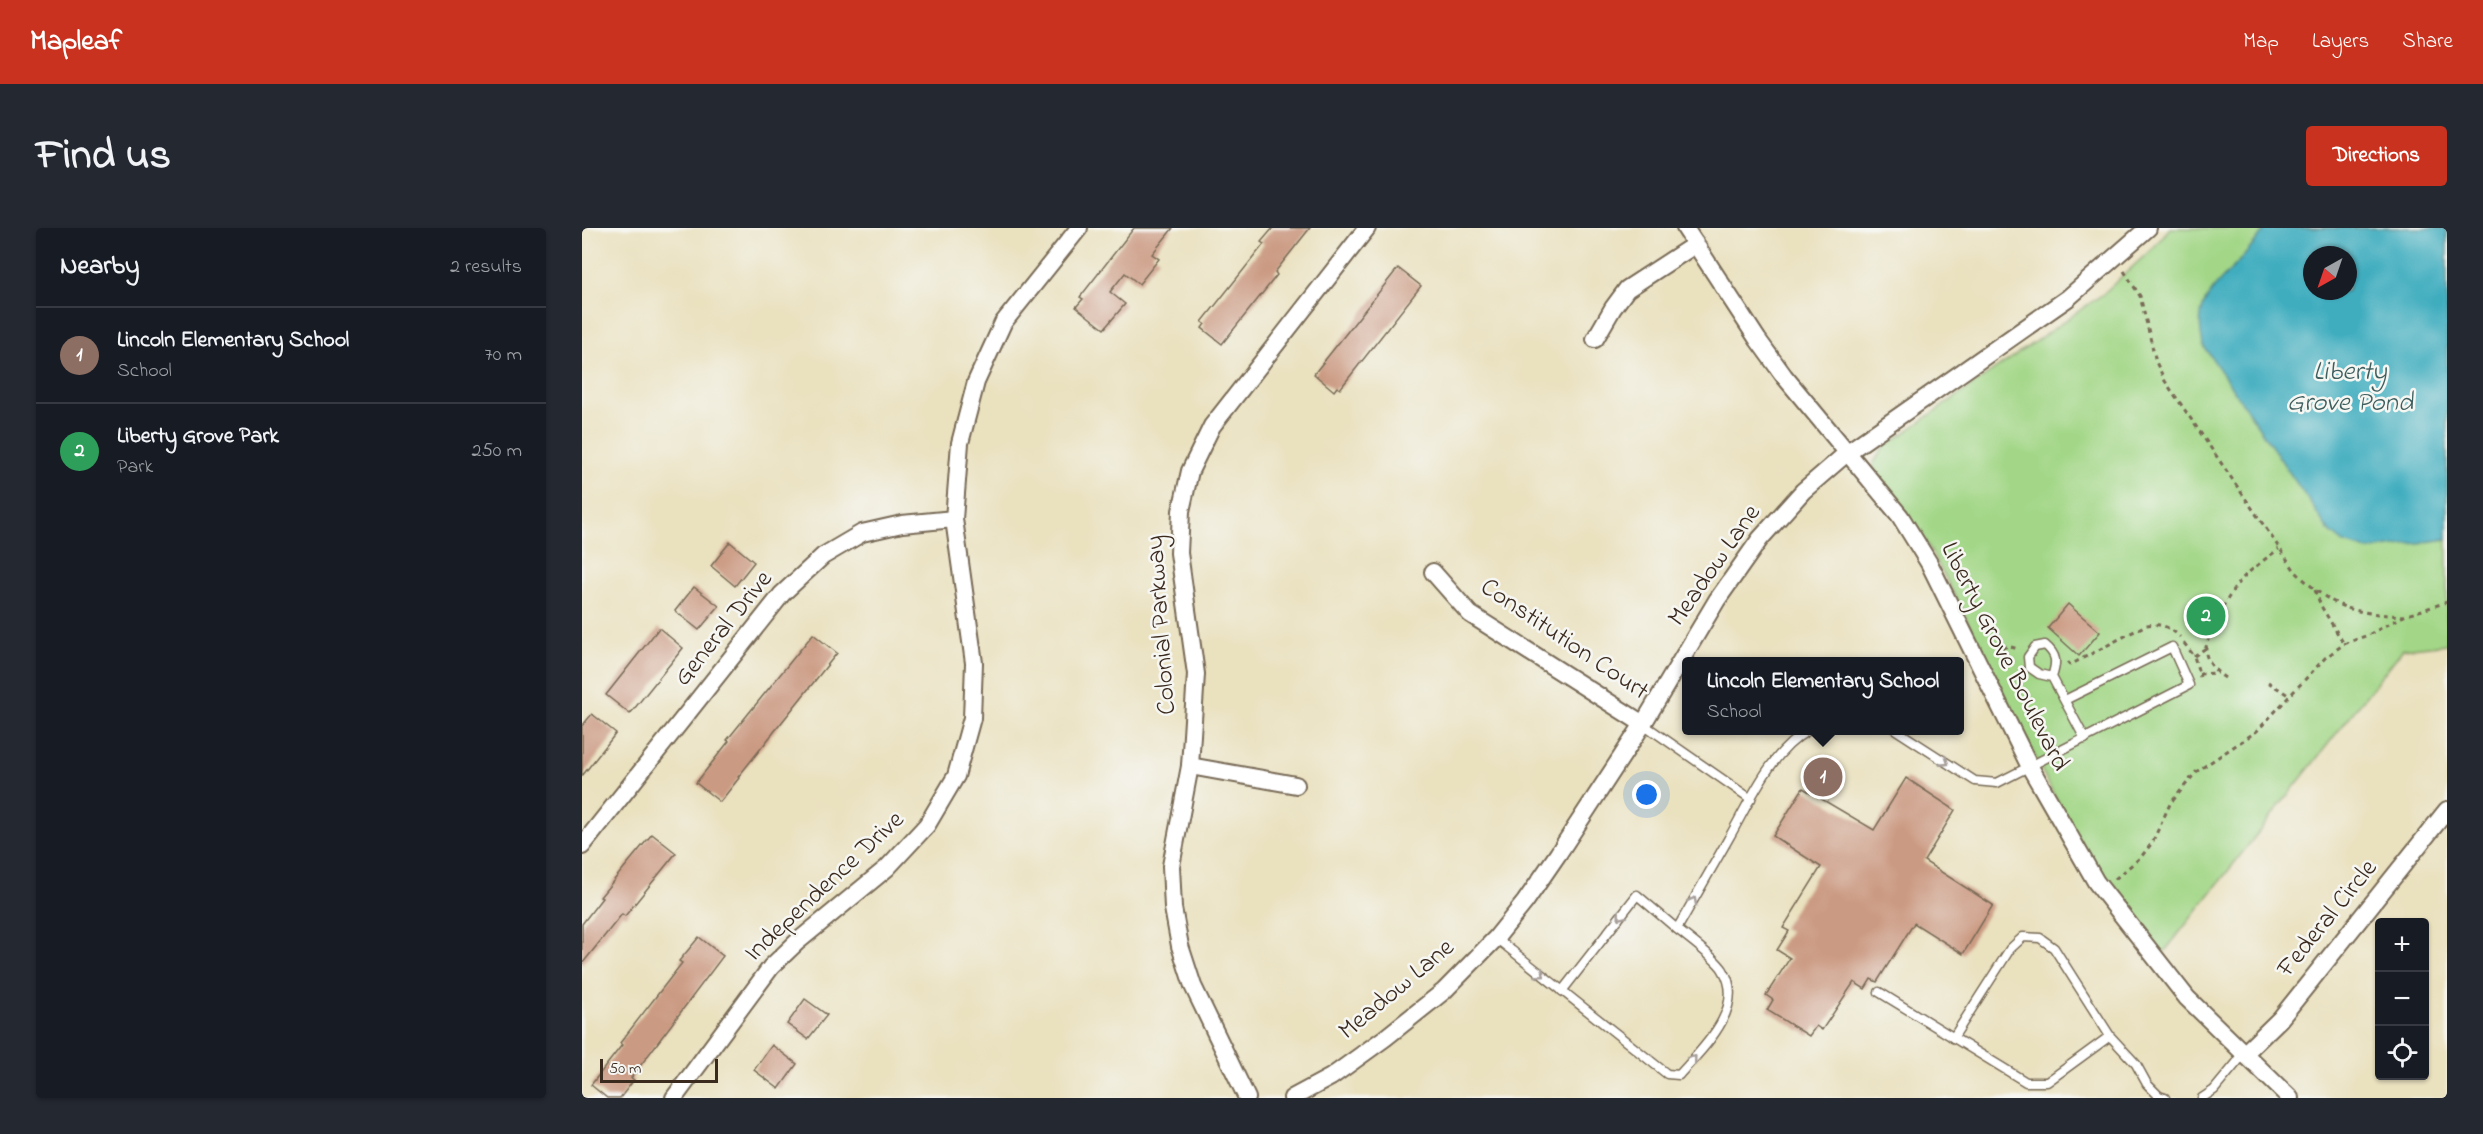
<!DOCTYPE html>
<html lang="en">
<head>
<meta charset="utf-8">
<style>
	:root { --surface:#171b24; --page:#242831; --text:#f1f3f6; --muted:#9ea1a6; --line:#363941; --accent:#c8321e }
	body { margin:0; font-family:"Indie Flower",sans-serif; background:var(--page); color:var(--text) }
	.controls { position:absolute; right:18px; bottom:18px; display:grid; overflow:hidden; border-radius:6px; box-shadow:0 2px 4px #0004 }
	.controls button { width:54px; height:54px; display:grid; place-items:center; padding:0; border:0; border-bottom:2px solid var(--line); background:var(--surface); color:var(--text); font:30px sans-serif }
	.compass { position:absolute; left:1721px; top:18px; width:54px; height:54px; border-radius:50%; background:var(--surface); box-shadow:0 2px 4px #0004; rotate:220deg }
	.scale { position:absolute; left:18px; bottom:15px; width:118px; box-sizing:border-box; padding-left:6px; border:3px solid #3b2a1e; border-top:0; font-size:16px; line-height:21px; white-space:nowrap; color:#3b2a1e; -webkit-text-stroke:4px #f6f6f2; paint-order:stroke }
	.you { position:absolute; left:1065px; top:567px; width:21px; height:21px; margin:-15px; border:4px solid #fff; border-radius:50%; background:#1a73e8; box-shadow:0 0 0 9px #1a73e833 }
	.badge { display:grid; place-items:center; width:39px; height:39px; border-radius:50%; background:var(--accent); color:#fff; font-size:20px; font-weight:700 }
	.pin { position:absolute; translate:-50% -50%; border:3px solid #fff; box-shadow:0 2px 6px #0006 }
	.popup { position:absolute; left:1100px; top:429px; width:282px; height:78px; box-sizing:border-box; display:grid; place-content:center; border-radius:6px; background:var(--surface); filter:drop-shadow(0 2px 4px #0005); font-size:20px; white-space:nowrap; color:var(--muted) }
	.popup b { font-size:22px; color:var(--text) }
	.popup::after { content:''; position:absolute; left:50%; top:100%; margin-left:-12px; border:12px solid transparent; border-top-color:var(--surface) }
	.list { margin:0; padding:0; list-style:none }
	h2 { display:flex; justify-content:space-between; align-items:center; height:78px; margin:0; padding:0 24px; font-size:26px }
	h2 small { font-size:20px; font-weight:400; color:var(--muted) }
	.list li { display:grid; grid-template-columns:39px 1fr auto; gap:18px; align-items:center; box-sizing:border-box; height:96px; padding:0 24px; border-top:2px solid var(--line) }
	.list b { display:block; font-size:22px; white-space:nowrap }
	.list p { margin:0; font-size:20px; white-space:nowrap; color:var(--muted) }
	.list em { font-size:20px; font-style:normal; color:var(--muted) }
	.icon { flex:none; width:33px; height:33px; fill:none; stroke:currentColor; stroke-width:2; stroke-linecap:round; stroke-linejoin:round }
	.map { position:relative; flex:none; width:1865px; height:870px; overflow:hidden; border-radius:6px }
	header { display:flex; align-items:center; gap:36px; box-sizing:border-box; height:84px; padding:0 30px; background:var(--accent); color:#fff }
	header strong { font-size:28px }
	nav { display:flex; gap:33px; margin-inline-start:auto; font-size:21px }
	.intro { display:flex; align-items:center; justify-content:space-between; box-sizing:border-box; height:144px; padding:0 36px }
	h1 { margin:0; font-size:42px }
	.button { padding:15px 27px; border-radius:6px; background:var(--accent); color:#fff; font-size:21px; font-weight:700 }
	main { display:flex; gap:36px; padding:0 36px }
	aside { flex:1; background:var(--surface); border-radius:6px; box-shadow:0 2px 4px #0004 }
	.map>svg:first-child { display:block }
	.green { fill:#a3d787; stroke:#6f8052; stroke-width:1.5; fill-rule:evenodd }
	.water { fill:#40adbf; stroke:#3e6c6e; stroke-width:1.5; fill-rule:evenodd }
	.building { fill:#cb9a82 }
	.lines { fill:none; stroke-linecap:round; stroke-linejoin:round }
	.service-casing { stroke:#786a56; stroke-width:11 }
	.minor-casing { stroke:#786a56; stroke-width:20 }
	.path { stroke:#786a56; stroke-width:3; stroke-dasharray:4.5 4.5; stroke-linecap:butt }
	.service { stroke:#fff; stroke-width:8 }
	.minor { stroke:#fff; stroke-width:16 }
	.oneway { stroke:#a79f9a }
	.labels { text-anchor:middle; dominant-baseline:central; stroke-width:5; stroke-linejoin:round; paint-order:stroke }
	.street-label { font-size:26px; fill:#3b2a1e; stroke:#f6f6f2 }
	.water-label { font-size:27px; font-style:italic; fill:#3d5e5e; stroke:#f6f6f2 }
</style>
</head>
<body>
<header>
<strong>Mapleaf</strong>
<nav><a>Map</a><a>Layers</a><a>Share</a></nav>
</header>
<div class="intro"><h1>Find us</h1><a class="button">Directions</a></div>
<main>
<aside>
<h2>Nearby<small>2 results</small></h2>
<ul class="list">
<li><span class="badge" style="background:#8d6e63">1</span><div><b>Lincoln Elementary School</b><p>School</p></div><em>70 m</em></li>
<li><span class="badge" style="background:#2e9e5b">2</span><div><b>Liberty Grove Park</b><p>Park</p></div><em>250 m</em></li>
</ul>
</aside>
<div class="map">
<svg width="1865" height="870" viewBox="0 0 1865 870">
	<rect width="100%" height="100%" fill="#f6f6f2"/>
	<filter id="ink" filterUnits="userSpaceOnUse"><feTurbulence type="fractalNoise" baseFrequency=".0167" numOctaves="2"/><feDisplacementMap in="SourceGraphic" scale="12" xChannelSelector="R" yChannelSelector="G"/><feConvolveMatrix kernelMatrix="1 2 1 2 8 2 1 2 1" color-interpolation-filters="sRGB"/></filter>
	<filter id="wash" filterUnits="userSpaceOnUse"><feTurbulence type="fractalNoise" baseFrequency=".008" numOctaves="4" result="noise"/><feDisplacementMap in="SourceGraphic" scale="24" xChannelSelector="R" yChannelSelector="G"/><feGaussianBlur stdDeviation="1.35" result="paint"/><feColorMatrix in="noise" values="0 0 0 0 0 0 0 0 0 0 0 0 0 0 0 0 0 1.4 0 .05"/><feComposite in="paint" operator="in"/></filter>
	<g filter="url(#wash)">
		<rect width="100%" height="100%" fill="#eae1bf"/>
		<path class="green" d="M1588,0H1865V416L1821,421L1579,728L1504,624L1469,561L1369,360L1339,305L1293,245L1291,236L1301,220L1521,66L1572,19ZM1730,27H1766V63H1730Z"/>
		<path class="water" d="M1684,0H1865V311L1786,322L1762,315L1747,303L1621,117C1610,71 1634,59 1661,29C1669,20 1677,10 1684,0ZM1730,27H1766V63H1730Z"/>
		<g id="blocks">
			<g class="building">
				<polygon points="552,0 591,0 570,26 577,31 557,56 543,45 528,64 543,76 522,101 494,79 501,71 498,69"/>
				<polygon points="691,0 728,0 693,44 695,47 640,116 620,100 623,96 620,94 682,16 679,14"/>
				<polygon points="816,40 839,58 758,161 755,159 752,163 732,146"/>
				<polygon points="148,314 172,334 153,358 129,338"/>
				<polygon points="112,359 137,378 117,402 93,383"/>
				<polygon points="1486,376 1518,404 1497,428 1466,400"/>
				<polygon points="77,400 101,420 48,486 24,467"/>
				<polygon points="231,406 255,425 156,549 157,550 138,574 114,555 147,513 145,512"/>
				<polygon points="10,486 34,505 0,548 0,498"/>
				<polygon points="1324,550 1373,582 1342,633 1411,677 1381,726 1332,695 1295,754 1289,751 1283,761 1272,754 1240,802 1234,798 1227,808 1185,782 1191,772 1184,767 1208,730 1195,722 1207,703 1201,700 1239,639 1191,608 1221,560 1292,602"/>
				<polygon points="70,606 94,625 43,688 40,686 0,736 0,696 20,670 18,669"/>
				<polygon points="117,709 141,728 49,850 52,852 38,870 25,870 9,857 40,817 38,815 100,735 97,733"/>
				<polygon points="223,771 245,787 226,811 205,796"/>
				<polygon points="190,817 215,836 197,861 172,842"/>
			</g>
		</g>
	</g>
	<g filter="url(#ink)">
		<use href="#blocks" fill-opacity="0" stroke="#786a56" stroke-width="1.5"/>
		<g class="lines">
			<defs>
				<g id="service">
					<path d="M1470,449L1457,446L1447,439L1446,429L1453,419L1463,417C1475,427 1475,434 1470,449L1503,511"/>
					<polyline points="1061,496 1169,571"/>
					<polyline points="1314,502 1393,553 1415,555 1607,457 1590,419 1483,472"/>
					<path d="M914,710L1085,846L1097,847C1120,821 1165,780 1141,742C1135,731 1106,710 1095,701C1113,670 1130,639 1148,608C1169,571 1189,523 1227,502"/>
					<polyline points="980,763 1055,667 1095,701"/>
					<polyline points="1297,764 1444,854 1465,854 1528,808"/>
					<polyline points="1371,810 1428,721 1441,709 1458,710 1472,720 1528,808 1554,836 1565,856 1577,868 1583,870"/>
					<polyline points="1620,870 1632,862 1661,827"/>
				</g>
				<g id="minor">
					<polyline points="1103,0 1176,112 1202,148 1318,288 1347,335 1448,539 1514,654 1605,770 1708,870"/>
					<polyline points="1013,111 1031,80 1045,61 1114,16"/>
					<polyline points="851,344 888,386 1061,496"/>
					<polyline points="608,538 714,557"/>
					<polyline points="0,618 200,366 241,328 280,305 320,296 372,291"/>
					<polyline points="1661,827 1698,791 1865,582"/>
					<polyline points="92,870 189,739 215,714 305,640 345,597 374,548 390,490 392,435 372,291 378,215 394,154 421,95 497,0"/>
					<polyline points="665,870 611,758 598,718 591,680 589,638 608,538 614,446 597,325 599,283 608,243 630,198 785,0"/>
					<polyline points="710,870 749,849 803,810 862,763 914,710 943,674 976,626 1061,496 1135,372 1178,311 1221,263 1266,224 1486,70 1566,0"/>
				</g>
			</defs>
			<use href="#service" class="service-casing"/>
			<use href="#minor" class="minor-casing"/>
			<g class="path">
				<path d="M1542,43L1558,68L1574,134L1583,153L1713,343C1751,381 1769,385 1822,388"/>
				<polyline points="1733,362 1739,378 1762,416"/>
				<polyline points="1602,415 1612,428 1618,449"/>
				<polyline points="1412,423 1426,418 1436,421"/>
				<polyline points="1612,428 1624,420"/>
				<path d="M1486,434L1488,437L1564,397C1578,395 1588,399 1598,409"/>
				<polyline points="1617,446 1636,445"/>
				<path d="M1643,450C1634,444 1622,432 1624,420C1625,407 1648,364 1657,354C1669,341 1683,331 1697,321"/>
				<polyline points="1686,454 1706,467"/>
				<polyline points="1533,651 1559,629 1570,615 1588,576 1614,544 1675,503 1743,430 1762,416 1786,407 1822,388 1865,374"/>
			</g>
			<use href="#service" class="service"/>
			<use href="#minor" class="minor"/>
		</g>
		<defs><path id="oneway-chevron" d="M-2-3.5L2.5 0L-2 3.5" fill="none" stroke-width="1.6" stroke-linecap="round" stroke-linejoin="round" transform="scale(1.5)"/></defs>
		<g class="oneway">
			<use href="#oneway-chevron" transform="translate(1363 534) rotate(33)"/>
			<use href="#oneway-chevron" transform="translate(1111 673) rotate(-61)"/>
			<use href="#oneway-chevron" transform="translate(1039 688) rotate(128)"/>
			<use href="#oneway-chevron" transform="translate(959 746) rotate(39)"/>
			<use href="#oneway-chevron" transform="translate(1111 831) rotate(-50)"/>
		</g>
	</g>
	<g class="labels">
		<g class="street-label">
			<text transform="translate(1133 338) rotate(-55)">Meadow Lane</text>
			<text transform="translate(580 397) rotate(-94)">Colonial Parkway</text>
			<text transform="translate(142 401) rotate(-51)">General Drive</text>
			<text transform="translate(982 412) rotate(34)">Constitution Court</text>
			<text transform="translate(1422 429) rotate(63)">Liberty Grove Boulevard</text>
			<text transform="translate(243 659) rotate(-43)">Independence Drive</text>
			<text transform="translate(1746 691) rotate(-51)">Federal Circle</text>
			<text transform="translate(815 762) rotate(-40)">Meadow Lane</text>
		</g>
		<g class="water-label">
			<text x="1768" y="144">Liberty<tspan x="1768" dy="31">Grove Pond</tspan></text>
		</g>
	</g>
</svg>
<div class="controls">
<button>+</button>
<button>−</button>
<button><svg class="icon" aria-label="locate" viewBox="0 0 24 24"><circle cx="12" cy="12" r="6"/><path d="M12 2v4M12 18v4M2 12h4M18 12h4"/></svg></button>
</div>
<svg class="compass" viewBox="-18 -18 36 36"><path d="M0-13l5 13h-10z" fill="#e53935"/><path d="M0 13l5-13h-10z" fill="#9ea1a6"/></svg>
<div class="scale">50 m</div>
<div class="you"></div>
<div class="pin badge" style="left:1241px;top:549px;background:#8d6e63">1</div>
<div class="popup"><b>Lincoln Elementary School</b>School</div>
<div class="pin badge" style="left:1624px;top:388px;background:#2e9e5b">2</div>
</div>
</main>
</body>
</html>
